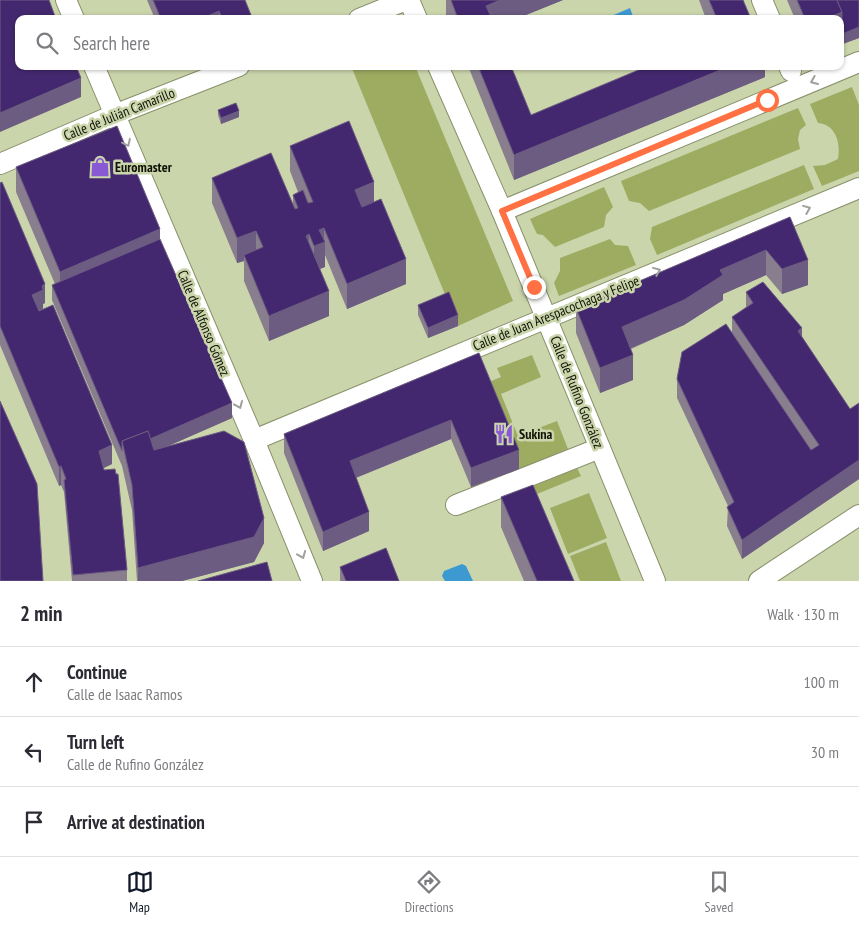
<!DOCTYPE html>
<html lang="en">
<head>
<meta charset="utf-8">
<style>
	:root { --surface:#fff; --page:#f7f7f7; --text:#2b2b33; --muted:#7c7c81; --line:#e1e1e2; --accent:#111827 }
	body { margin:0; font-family:"PT Sans Narrow",sans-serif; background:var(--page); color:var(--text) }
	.stop { position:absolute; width:15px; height:15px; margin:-11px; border:4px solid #ff7043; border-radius:50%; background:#fff }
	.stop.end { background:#ff7043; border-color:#fff; box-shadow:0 1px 5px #0008 }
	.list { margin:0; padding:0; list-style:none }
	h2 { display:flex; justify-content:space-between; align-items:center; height:65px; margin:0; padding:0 20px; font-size:21px }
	h2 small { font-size:16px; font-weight:400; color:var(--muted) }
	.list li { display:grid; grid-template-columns:32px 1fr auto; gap:15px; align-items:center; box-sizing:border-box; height:70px; padding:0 20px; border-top:1px solid var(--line) }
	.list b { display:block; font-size:19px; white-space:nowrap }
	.list p { margin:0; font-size:16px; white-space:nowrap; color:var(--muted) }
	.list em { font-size:16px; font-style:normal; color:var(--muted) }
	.icon { flex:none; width:28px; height:28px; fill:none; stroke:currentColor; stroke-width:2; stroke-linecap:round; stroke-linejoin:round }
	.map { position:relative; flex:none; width:859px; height:581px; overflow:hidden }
	.search { position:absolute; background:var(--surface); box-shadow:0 1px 4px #0004; left:15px; right:15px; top:15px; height:55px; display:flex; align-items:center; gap:12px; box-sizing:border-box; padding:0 18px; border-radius:10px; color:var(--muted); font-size:19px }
	.sheet { height:275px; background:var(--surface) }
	nav { display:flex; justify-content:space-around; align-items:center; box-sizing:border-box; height:70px; border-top:1px solid var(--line); background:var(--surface); font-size:14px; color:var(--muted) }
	nav a { display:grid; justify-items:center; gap:2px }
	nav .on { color:var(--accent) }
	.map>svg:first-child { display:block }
	.green { fill:#9dac61 }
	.water { fill:#3d9ad1 }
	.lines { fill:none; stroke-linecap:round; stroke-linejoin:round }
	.minor-casing { stroke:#88906a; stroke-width:22 }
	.minor { stroke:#fff; stroke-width:20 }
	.wall { fill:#887e8e }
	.shaded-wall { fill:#6c5c81 }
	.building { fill:#44286f; stroke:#6c5c81 }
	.oneway { stroke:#9fa09b }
	.route { stroke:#ff7043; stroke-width:6 }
	.labels { text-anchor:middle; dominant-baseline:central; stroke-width:5; stroke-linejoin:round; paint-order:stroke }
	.street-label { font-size:14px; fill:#0f1205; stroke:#cbd5ac }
	.poi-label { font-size:14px; font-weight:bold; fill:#0f1205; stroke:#cbd5ac; text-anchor:start }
</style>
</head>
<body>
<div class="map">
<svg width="859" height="581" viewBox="0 0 859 581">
	<rect width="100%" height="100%" fill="#cbd5ac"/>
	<g class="green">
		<polygon points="351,66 415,66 513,301 458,326"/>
		<path d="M852,87L859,105V171L822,186L813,166L825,165L838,159C841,144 836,124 818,123L810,104Z"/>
		<polygon points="798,108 806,125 800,130 798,139 800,149 649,211 640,203 629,201 621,181"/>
		<polygon points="804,165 814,189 657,255 650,239 652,227"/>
		<polygon points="604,187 613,207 606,215 604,227 555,247 543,235 537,234 530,219"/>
		<polygon points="610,239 615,245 628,246 636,265 559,296 554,283 560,271 560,258"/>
		<polygon points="532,355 541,377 501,394 518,436 557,421 568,449 519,469 484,384 501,377 497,368"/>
		<polygon points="577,468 581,476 537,494 533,485"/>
		<polygon points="589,493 607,538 568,554 550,508"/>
		<polygon points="606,542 621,581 580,581 570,556"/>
	</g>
	<g class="water">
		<polygon points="630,8 634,19 609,19 609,17"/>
		<polygon points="462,564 466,566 473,581 445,581 442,576 444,571"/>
	</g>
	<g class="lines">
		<defs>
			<g id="minor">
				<polyline points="66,0 74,19"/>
				<polyline points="409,0 417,19"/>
				<polyline points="762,0 770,19"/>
				<polyline points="359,19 406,0"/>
				<polyline points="94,66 254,440 312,581"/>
				<polyline points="438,66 502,211 655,581"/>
				<polyline points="789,66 791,71"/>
				<polyline points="0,164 114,115 239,66"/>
				<polyline points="502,211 859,62"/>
				<polyline points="254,440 859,188"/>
				<polyline points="456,505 600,448"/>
				<polyline points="759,581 859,515"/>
			</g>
		</defs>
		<use href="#minor" class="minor-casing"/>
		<use href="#minor" class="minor"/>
	</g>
	<g class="wall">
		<polygon points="147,0 245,0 251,19 155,19"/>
		<polygon points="446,0 563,0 516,19 448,19 446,15"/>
		<polygon points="699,0 743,0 751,19 706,19"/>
		<polygon points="787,0 859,0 859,38 840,45 840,19 795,19"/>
		<polygon points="468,66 511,66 531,115 765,66 765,77 514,180"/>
		<polygon points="218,110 239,117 221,124 218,115"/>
		<polygon points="290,146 374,202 406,284 347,309 325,255 325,267 320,269 329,316 269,341 244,281 244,261 237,263 212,203 212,178 293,205 293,195 298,192 290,171"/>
		<polygon points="16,167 160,239 232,418 166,447 264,543 254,562 182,581 137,581 132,510 122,466 52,300 52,285 55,284 16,192"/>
		<polygon points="0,183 45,303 43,304 43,309 112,464 104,468 127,570 127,581 72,581 64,492 61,485 59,486 0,345"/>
		<polygon points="790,217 808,285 782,294 766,275 723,294 723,300 684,325 631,349 633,380 600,393 576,333 576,308"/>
		<polygon points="746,292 802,337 850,409 859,403 859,479 742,559 727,526 728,506 677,398 677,379 732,332 732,317 746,307"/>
		<polygon points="418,305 458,326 428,338 418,315"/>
		<polygon points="479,353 519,469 471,487 451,439 356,478 369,531 323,551 284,453 284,434"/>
		<polygon points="501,497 574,581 524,581 501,527"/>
		<polygon points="340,567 399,581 340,581"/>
	</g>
	<g class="shaded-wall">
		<polygon points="500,0 563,0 516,19 486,19 486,6"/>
		<polygon points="219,11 219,19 201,19"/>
		<polygon points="842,12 859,27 859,38 840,45 840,19 826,19"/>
		<polygon points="251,15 251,19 243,19"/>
		<polygon points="730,66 765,66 765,77 514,180 514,155"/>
		<polygon points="81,78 81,97 0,132 0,113"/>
		<polygon points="239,111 239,117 221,124 221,118"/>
		<polygon points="374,182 374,207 355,215 355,190"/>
		<polygon points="324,228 324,243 325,242 325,267 314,271 314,246 319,230"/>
		<polygon points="160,229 160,254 60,297 60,272"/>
		<polygon points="256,231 256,256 244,255 244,261 237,263 237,238"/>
		<polygon points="309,234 309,259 306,236"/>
		<polygon points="766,250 766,275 723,294 723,300 684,325 622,352 622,327 720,270"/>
		<polygon points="406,259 406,284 347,309 347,284"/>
		<polygon points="808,260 808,285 782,294 782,269"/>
		<polygon points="45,284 45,303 43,304 43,309 32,314 32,295 42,286"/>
		<polygon points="329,291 329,316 269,341 269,316"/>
		<polygon points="458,315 458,326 428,338 428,328"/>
		<polygon points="802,328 802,347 798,331"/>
		<polygon points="633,355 633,380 600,393 600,368"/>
		<polygon points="232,403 232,418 127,464 124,450"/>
		<polygon points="451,420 451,439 350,480 350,461"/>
		<polygon points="112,445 112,464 99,470 99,451"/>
		<polygon points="519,450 519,469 471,487 471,468"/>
		<polygon points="859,460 859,479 742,559 742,540"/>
		<polygon points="61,466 61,485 59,486 59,467"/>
		<polygon points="369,512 369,531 323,551 323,532"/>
		<polygon points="264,518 264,543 254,562 182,581 138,581 138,568"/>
	</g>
	<g class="building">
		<polygon points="0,0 49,0 56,19 19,19 19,66 76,66 81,78 0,113"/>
		<polygon points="153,0 245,0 251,15 243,19 222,19 219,11 201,19 161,19"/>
		<polygon points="451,0 500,0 486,6 492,19 458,19"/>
		<polygon points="709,0 743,0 751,19 717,19"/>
		<polygon points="797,0 837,0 842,12 826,19 805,19"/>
		<polygon points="837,0 859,0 859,27 840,35 840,27 842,27 842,12"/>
		<polygon points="219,16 220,19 212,19"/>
		<polygon points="478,66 511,66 531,115 648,66 730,66 514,155"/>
		<polygon points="236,103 239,111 221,118 218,110"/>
		<polygon points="349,121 374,182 355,190 362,207 381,199 406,259 347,284 324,228 319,230 325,242 314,246 309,234 306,236 329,291 269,316 244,255 263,247 256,231 237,238 212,178 271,153 295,209 298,208 293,195 303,190 308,203 313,202 290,146"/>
		<polygon points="117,126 160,229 60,272 16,167"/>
		<polygon points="2,182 45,284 42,286 43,290 32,295 39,311 53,305 112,445 99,451 104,470 115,469 116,474 118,474 127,570 73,575 64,480 66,479 61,466 59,467 0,326 0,183"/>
		<polygon points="790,217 808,260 782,269 766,250 720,270 723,275 684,300 622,327 633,355 600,368 576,308"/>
		<polygon points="160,239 232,403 150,439 148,431 122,441 122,451 52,285"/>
		<polygon points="763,282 802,328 798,331 850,409 859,403 859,460 742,540 727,507 734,502 677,379 682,352 726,324 811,450 819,445 732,317 753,303 746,292"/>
		<polygon points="449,292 458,315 428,328 418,305"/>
		<polygon points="479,353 519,450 471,468 451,420 350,461 369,512 323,532 284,434"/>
		<polygon points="0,401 37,484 43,581 0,581"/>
		<polygon points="148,431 154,450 224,431 244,442 264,518 254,537 138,568 132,485 122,441"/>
		<polygon points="533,485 574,581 537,581 501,497"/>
		<polygon points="386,548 399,581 346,581 340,567"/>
		<polygon points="267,562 272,581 198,581"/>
	</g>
	<defs><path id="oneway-chevron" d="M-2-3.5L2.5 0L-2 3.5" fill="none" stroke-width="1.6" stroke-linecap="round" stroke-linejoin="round" transform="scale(1.25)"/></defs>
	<g class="oneway">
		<use href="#oneway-chevron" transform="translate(814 81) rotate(157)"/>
		<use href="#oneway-chevron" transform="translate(127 143) rotate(65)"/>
		<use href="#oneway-chevron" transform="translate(807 209) rotate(-22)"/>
		<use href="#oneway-chevron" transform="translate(657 271) rotate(-22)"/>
		<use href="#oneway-chevron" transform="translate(239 405) rotate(67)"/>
		<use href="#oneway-chevron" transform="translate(302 555) rotate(68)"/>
	</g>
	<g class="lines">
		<polyline class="route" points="534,287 502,211 767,100"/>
	</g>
	<defs>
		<symbol id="shop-bare" viewBox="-9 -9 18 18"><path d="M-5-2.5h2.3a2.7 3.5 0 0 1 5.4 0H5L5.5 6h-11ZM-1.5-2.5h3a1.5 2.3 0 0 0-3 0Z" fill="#8859d3" stroke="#cbd5ac" stroke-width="2.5" paint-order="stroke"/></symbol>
		<symbol id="restaurant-bare" viewBox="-9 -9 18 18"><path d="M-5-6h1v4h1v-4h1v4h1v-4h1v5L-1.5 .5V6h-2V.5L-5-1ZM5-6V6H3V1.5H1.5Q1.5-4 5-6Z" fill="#8859d3" stroke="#cbd5ac" stroke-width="2.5" paint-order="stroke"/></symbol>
	</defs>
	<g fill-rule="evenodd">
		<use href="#shop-bare" x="86" y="153" width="28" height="28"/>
		<use href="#restaurant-bare" x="490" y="420" width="28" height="28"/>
	</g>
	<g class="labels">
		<g class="street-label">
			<text transform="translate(119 114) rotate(-22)">Calle de Julián Camarillo</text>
			<text transform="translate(556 313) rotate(-22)">Calle de Juan Arespacochaga y Felipe</text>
			<text transform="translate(204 323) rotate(67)">Calle de Alfonso Gómez</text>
			<text transform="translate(577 392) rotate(68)">Calle de Rufino González</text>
		</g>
		<g class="poi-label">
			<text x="115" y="167">Euromaster</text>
			<text x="519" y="434">Sukina</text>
		</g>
	</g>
</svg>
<div class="stop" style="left:767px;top:100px"></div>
<div class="stop end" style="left:534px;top:287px"></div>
<div class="search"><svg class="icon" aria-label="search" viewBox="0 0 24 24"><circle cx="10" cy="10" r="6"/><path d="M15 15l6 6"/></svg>Search here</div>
</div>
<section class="sheet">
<h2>2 min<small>Walk · 130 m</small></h2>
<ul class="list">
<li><svg class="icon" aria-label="ahead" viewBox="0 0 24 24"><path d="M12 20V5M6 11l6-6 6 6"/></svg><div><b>Continue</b><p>Calle de Isaac Ramos</p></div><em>100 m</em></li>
<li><svg class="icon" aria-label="left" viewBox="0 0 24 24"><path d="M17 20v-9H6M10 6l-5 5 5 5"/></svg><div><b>Turn left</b><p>Calle de Rufino González</p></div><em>30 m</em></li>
<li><svg class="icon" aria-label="arrive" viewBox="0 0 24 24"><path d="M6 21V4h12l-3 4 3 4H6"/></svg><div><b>Arrive at destination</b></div></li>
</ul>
</section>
<nav>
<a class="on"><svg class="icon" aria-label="map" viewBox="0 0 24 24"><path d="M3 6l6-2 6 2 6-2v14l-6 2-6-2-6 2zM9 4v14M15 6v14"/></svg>Map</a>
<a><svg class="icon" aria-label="directions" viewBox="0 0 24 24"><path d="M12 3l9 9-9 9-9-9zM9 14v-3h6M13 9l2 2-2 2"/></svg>Directions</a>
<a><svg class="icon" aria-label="saved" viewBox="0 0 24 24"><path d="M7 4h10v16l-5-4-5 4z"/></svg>Saved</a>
</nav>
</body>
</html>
